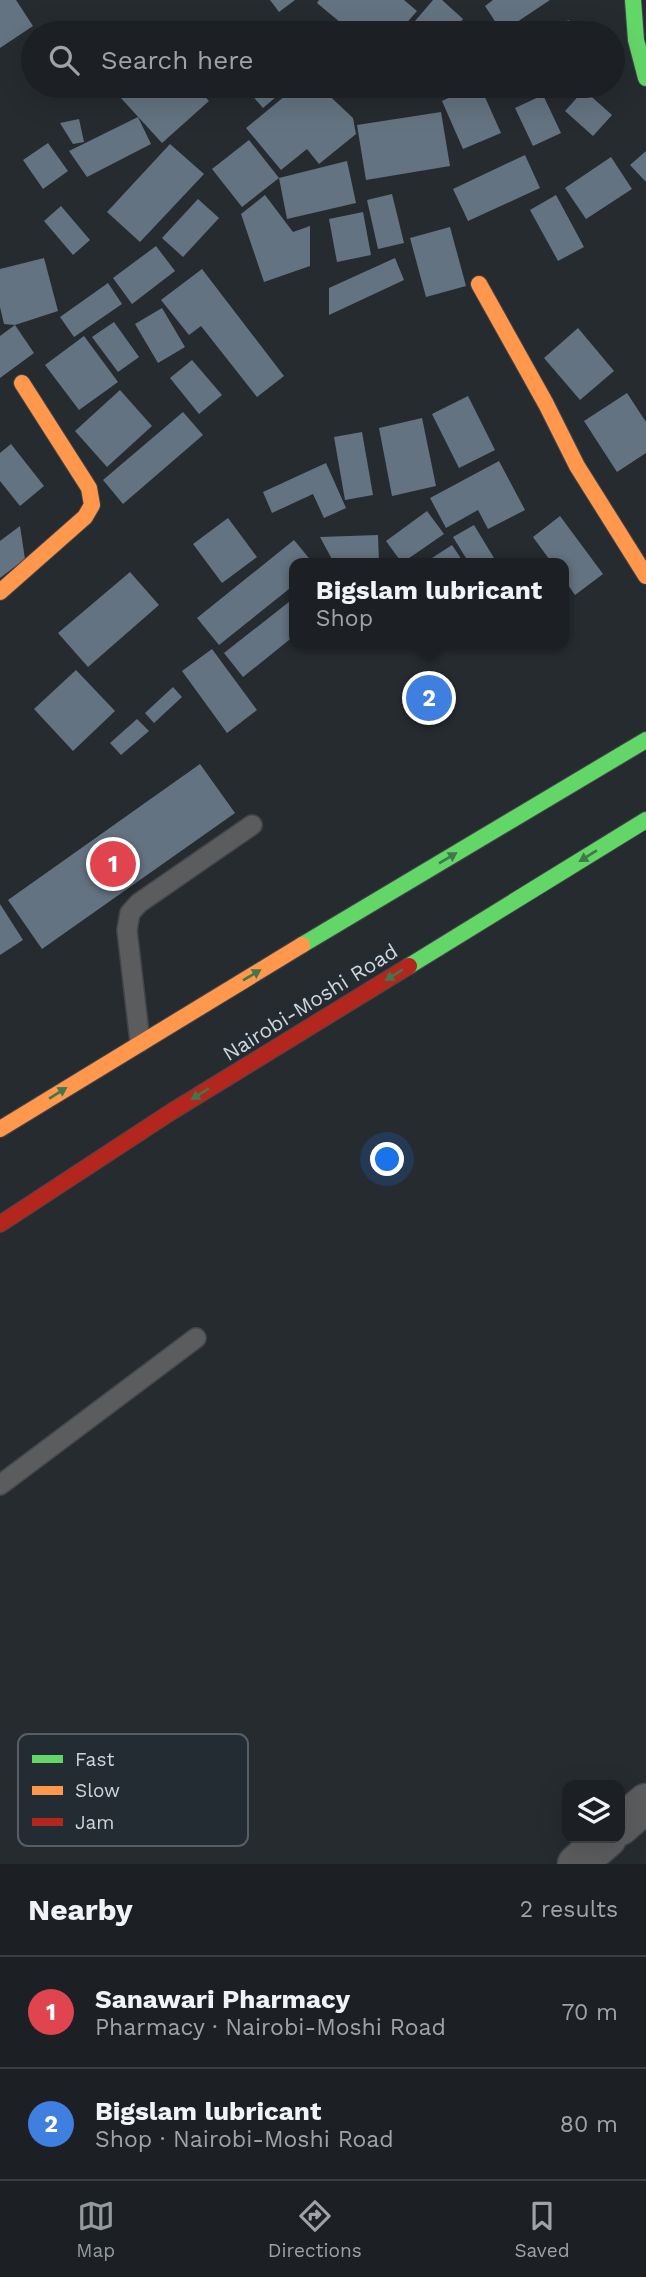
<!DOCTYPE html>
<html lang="en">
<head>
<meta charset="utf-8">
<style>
	:root { --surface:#1c2024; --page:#25282c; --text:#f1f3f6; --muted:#a0a3a6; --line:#3a3e41; --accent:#949a9e }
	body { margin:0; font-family:"Work Sans",sans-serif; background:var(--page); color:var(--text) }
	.controls { position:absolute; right:21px; bottom:21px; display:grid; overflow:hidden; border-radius:14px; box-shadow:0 7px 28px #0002 }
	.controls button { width:63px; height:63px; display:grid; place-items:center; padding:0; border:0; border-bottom:2px solid var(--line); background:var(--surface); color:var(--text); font:35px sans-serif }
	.you { position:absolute; left:388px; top:1160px; width:24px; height:24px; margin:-18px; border:5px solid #fff; border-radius:50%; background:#1a73e8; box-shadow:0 0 0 10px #1a73e833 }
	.badge { display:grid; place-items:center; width:46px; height:46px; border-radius:50%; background:var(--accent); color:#fff; font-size:23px; font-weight:700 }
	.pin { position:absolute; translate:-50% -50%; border:4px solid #fff; box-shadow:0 2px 7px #0006 }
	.popup { position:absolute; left:289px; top:558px; width:280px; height:91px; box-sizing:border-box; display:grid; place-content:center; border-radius:14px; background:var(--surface); filter:drop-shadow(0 2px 5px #0005); font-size:23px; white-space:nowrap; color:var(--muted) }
	.popup b { font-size:26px; color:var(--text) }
	.popup::after { content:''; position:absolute; left:50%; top:100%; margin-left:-14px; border:14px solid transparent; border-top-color:var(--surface) }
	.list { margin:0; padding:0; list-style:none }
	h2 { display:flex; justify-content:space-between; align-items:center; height:91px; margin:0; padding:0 28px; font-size:30px }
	h2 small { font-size:23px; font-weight:400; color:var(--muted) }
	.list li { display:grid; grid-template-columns:46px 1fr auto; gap:21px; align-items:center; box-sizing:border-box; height:112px; padding:0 28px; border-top:2px solid var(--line) }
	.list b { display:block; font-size:26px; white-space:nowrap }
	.list p { margin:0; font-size:23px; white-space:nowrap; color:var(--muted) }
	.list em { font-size:23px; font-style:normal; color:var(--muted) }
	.icon { flex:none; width:38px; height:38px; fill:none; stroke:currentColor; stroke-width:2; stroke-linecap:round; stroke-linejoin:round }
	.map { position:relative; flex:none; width:646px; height:1864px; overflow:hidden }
	.search { position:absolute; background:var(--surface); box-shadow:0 7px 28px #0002; left:21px; right:21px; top:21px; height:77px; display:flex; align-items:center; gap:18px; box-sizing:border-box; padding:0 24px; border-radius:38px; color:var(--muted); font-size:26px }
	.sheet { height:315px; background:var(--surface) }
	nav { display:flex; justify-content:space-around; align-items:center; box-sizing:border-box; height:98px; border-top:2px solid var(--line); background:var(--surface); font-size:19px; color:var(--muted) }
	nav a { display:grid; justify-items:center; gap:4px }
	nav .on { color:var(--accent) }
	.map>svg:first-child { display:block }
	.building { fill:#647381 }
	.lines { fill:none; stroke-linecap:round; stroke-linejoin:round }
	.lane-casing { stroke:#42464a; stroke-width:22 }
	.street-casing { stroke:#42464a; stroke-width:41 }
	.fast-casing { stroke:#42464a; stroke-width:18 }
	.slow-casing { stroke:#42464a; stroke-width:18 }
	.jam-casing { stroke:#42464a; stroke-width:18 }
	.lane { stroke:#5b5c5e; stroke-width:19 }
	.street { stroke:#5b5c5e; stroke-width:38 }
	.fast { stroke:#63d668; stroke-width:16 }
	.slow { stroke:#ff974d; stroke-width:16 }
	.jam { stroke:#b3261e; stroke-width:16 }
	.oneway { fill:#40784b }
	.labels { text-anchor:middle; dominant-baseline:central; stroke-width:7; stroke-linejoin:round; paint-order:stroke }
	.street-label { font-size:21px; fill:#d0d5da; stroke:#232b33 }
	.key { fill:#232b33; stroke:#575e65; stroke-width:2 }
	.key-label { font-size:19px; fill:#d0d5da }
</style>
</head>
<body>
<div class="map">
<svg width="646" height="1864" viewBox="0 0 646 1864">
	<rect width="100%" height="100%" fill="#262b30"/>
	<g class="building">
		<polygon points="0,0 16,0 33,26 0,48"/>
		<polygon points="270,0 295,0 279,12"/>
		<polygon points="319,0 404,0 417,11 398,33 353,33 317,3"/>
		<polygon points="433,0 442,0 463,19 451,33 416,33 409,28"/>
		<polygon points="493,0 550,0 502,32 485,6"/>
		<polygon points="568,20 590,33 561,33"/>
		<polygon points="477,22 487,33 465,33"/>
		<polygon points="110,86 195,86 209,101 162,143"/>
		<polygon points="254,86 289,86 263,108 248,91"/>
		<polygon points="297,86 319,86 353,118 356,134 319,164 307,149 281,170 246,128"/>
		<polygon points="474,86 480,86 501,133 463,149 442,101"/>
		<polygon points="584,90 612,115 593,136 565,111"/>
		<polygon points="543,95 561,133 533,146 515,108"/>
		<polygon points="441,112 450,166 366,180 357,125"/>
		<polygon points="138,117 151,144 87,177 69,151"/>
		<polygon points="79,119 84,142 73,144 60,123"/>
		<polygon points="249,140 279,178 242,207 212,169"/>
		<polygon points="48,143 68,171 43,189 23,160"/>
		<polygon points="170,144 204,174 140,242 107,212"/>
		<polygon points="646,151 646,182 630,165"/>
		<polygon points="525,155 540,188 468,221 453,189"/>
		<polygon points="611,157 632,189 586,219 565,188"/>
		<polygon points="347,161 356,203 287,219 279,178"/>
		<polygon points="392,194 404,243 378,249 367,200"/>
		<polygon points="265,195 293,232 310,226 310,266 264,282 241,214"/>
		<polygon points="556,195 584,247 558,261 530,210"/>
		<polygon points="198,199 219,218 183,257 162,238"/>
		<polygon points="61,206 90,240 73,255 44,221"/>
		<polygon points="363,212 371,255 337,262 329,219"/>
		<polygon points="450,227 466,286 426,297 410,238"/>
		<polygon points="156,246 175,271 132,304 113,278"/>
		<polygon points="44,258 58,311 15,325 4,324 0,307 0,269"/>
		<polygon points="395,258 404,280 329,315 329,288"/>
		<polygon points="202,269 284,376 257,397 201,326 189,335 161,300"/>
		<polygon points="108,283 122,304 74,337 60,317"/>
		<polygon points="162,308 185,347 158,363 135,324"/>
		<polygon points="114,322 139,357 118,372 92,337"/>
		<polygon points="15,325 34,353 0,378 0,336"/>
		<polygon points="578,328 614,371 580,400 544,358"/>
		<polygon points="84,336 118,382 79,410 45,365"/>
		<polygon points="192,360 222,395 199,414 170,378"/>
		<polygon points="120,390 152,426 107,467 75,431"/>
		<polygon points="627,393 646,422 646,453 617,472 584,421"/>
		<polygon points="468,396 495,450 459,468 432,414"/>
		<polygon points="183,412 203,435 123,504 103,480"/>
		<polygon points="422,418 436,486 392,496 379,428"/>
		<polygon points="362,432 373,495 345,500 334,437"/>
		<polygon points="11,444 44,486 20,506 0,481 0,453"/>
		<polygon points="499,461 525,510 488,529 478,510 446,528 430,498"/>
		<polygon points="326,463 346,508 324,518 313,494 272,513 263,492"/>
		<polygon points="427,511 444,534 402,563 386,541"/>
		<polygon points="560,516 603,574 575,595 564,579 564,563 552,563 533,537"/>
		<polygon points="228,518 257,557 222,583 193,544"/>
		<polygon points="474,525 497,563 469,563 453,537"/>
		<polygon points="20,526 25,559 0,578 0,541"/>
		<polygon points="378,535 379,563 334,563 320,537"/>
		<polygon points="294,540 313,563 294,563 294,585 219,645 197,618"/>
		<polygon points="452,545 464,563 436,563 432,558"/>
		<polygon points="130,572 159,605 88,667 58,633"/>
		<polygon points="294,598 294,636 243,677 224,653"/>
		<polygon points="212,649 257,710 227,733 182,671"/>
		<polygon points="76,670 115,711 73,751 34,709"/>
		<polygon points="173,687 182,697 154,723 145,713"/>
		<polygon points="137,719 149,731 121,755 110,743"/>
		<polygon points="200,764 235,813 42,949 8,900"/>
		<polygon points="0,904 23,940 0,955"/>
	</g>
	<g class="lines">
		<defs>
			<g id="lane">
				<polyline points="140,1042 127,930 130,913 139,903 252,825"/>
				<polyline points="0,1485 196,1338"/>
			</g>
			<g id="street">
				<polyline points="620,1826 646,1803"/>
				<polyline points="577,1864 607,1838"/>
			</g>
			<g id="fast">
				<polyline points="633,0 636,40 646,78"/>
				<polyline points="302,945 646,740"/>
				<polyline points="409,966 646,820"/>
			</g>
			<g id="slow">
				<polyline points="479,284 546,404 577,466 646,576"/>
				<polyline points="0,592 85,517 92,505 89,488 22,383"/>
				<polyline points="0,1129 302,945"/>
			</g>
			<polyline id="jam" points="0,1224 171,1112 409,966"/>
		</defs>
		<use href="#lane" class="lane-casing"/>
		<use href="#street" class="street-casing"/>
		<use href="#fast" class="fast-casing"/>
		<use href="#slow" class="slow-casing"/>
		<use href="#jam" class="jam-casing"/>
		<use href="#lane" class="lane"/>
		<use href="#street" class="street"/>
		<use href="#fast" class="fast"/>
		<use href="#slow" class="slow"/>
		<use href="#jam" class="jam"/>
	</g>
	<defs><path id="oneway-solid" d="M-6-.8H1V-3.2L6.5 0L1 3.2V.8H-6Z" transform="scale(1.75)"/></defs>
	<g class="oneway">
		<use href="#oneway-solid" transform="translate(588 856) rotate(148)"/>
		<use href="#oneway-solid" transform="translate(448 858) rotate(-31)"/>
		<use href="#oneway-solid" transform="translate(252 975) rotate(-31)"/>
		<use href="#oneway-solid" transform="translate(394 975) rotate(148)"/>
		<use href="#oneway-solid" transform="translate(58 1093) rotate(-32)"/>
		<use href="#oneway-solid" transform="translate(200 1094) rotate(148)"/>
	</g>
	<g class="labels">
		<g class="street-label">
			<text transform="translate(310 1002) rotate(-32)">Nairobi-Moshi Road</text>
		</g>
	</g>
	<rect x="18" y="1734" width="230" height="112" rx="10" class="key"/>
	<rect x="32" y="1755" width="31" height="8" fill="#63d668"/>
	<rect x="32" y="1786" width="31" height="9" fill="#ff974d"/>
	<rect x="32" y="1818" width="31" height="8" fill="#b3261e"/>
	<g class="key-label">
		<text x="75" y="1766">Fast</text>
		<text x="75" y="1797">Slow</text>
		<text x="75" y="1829">Jam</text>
	</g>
</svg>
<div class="controls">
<button><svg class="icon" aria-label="layers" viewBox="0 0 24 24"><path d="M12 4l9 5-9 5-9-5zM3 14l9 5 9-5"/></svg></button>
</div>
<div class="you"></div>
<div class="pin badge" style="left:113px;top:864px;background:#e0444e">1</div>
<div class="pin badge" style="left:429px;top:698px;background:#3f7fe0">2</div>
<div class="popup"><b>Bigslam lubricant</b>Shop</div>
<div class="search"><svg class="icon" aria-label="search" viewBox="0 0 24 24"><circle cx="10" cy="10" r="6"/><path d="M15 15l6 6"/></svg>Search here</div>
</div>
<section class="sheet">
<h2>Nearby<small>2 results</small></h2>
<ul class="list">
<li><span class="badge" style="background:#e0444e">1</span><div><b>Sanawari Pharmacy</b><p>Pharmacy · Nairobi-Moshi Road</p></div><em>70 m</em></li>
<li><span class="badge" style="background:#3f7fe0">2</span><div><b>Bigslam lubricant</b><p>Shop · Nairobi-Moshi Road</p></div><em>80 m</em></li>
</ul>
</section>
<nav>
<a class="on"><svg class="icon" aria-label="map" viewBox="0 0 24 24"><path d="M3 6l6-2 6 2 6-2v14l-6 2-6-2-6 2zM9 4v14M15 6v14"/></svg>Map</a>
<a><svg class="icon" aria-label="directions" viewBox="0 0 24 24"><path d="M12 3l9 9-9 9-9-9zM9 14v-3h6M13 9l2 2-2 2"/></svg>Directions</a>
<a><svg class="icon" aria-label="saved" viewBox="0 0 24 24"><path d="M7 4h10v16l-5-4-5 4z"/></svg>Saved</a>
</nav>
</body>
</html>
